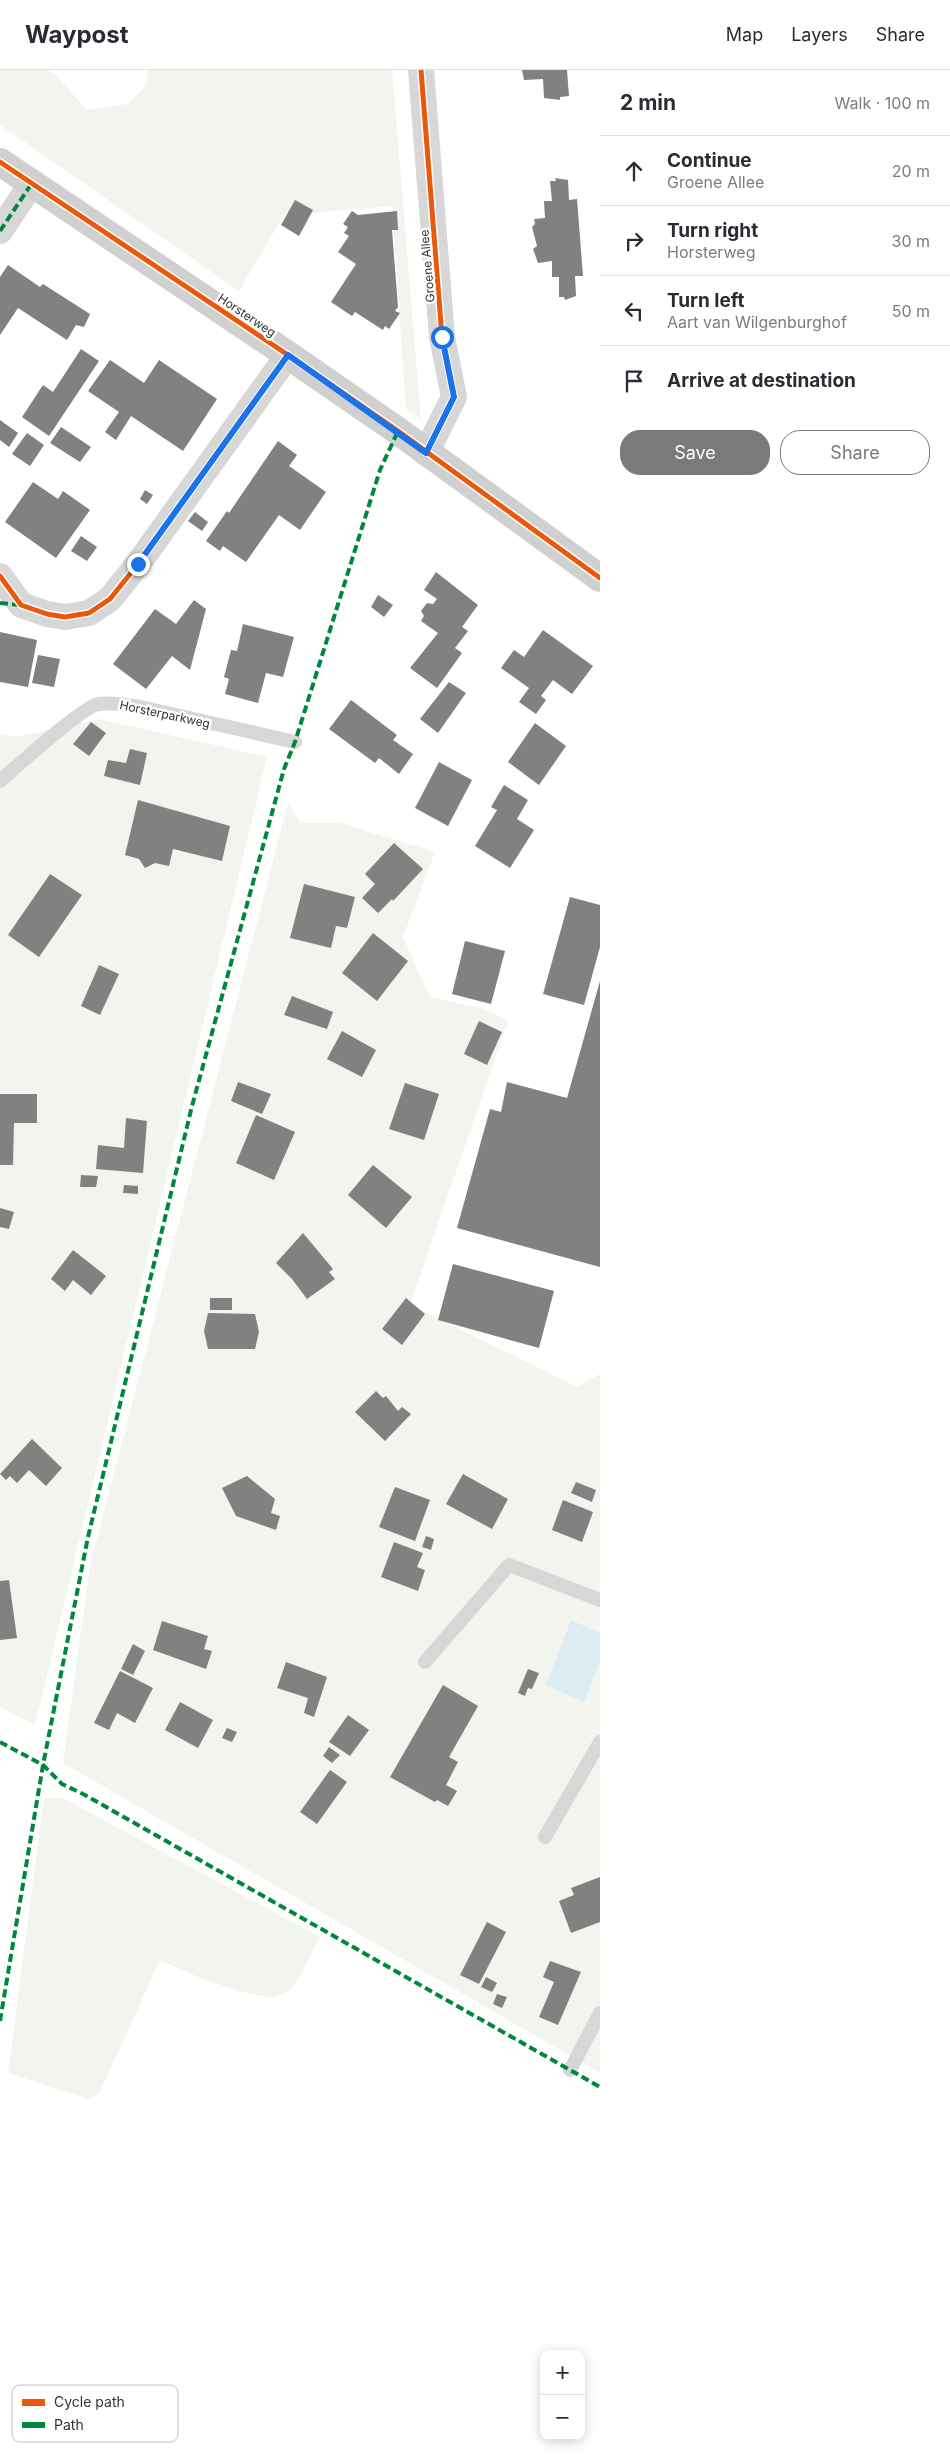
<!DOCTYPE html>
<html lang="en">
<head>
<meta charset="utf-8">
<style>
	:root { --surface:#fff; --page:#f2f2f3; --text:#2b2b33; --muted:#7c7c81; --line:#e1e1e2; --accent:#7a7a7a }
	body { margin:0; font-family:Inter,sans-serif; background:var(--page); color:var(--text) }
	.controls { position:absolute; right:15px; bottom:15px; display:grid; overflow:hidden; border-radius:10px; box-shadow:0 2px 12px #0003 }
	.controls button { width:45px; height:45px; display:grid; place-items:center; padding:0; border:0; border-bottom:1px solid var(--line); background:var(--surface); color:var(--text); font:25px sans-serif }
	.stop { position:absolute; width:15px; height:15px; margin:-11px; border:4px solid #1a73e8; border-radius:50%; background:#fff }
	.stop.end { background:#1a73e8; border-color:#fff; box-shadow:0 1px 5px #0008 }
	.list { margin:0; padding:0; list-style:none }
	h2 { display:flex; justify-content:space-between; align-items:center; height:65px; margin:0; padding:0 20px; font-size:21px }
	h2 small { font-size:16px; font-weight:400; color:var(--muted) }
	.list li { display:grid; grid-template-columns:32px 1fr auto; gap:15px; align-items:center; box-sizing:border-box; height:70px; padding:0 20px; border-top:1px solid var(--line) }
	.list b { display:block; font-size:19px; white-space:nowrap }
	.list p { margin:0; font-size:16px; white-space:nowrap; color:var(--muted) }
	.list em { font-size:16px; font-style:normal; color:var(--muted) }
	.actions { display:flex; gap:10px; padding:15px 20px }
	.actions a { flex:1; padding:11px 0; border:1px solid var(--accent); border-radius:20px; text-align:center; font-size:18px; color:var(--accent) }
	.actions .main { background:var(--accent); color:#fff }
	.icon { flex:none; width:28px; height:28px; fill:none; stroke:currentColor; stroke-width:2; stroke-linecap:round; stroke-linejoin:round }
	.map { position:relative; flex:none; width:600px; height:2385px; overflow:hidden }
	header { display:flex; align-items:center; gap:30px; box-sizing:border-box; height:70px; padding:0 25px; background:var(--surface); border-bottom:1px solid var(--line) }
	header strong { font-size:24px }
	nav { display:flex; gap:28px; margin-inline-start:auto; font-size:18px }
	main { display:flex }
	aside { flex:1; background:var(--surface) }
	.map>svg:first-child { display:block }
	.green { fill:#f1f5ed }
	.water { fill:#ddebf3 }
	.building { fill:#818181 }
	.lines { fill:none; stroke-linecap:round; stroke-linejoin:round }
	.service { stroke:#d7d7d7; stroke-width:14 }
	.minor { stroke:#d7d7d7; stroke-width:26 }
	.secondary { stroke:#d0d0d0; stroke-width:28 }
	.quiet { stroke:#00873e; stroke-width:4; stroke-dasharray:8 4; stroke-linecap:butt }
	.cycleway-casing { stroke:#fff; stroke-width:8 }
	.cycleway { stroke:#e8590c; stroke-width:5 }
	.route { stroke:#1a73e8; stroke-width:6 }
	.labels { text-anchor:middle; dominant-baseline:central; stroke-width:5; stroke-linejoin:round; paint-order:stroke }
	.street-label { font-size:12px; fill:#333; stroke:#fff }
	.key { fill:#fff; stroke:#c2c2c2; stroke-width:1 }
	.key-label { font-size:14px; fill:#333 }
</style>
</head>
<body>
<header>
<strong>Waypost</strong>
<nav><a>Map</a><a>Layers</a><a>Share</a></nav>
</header>
<main>
<div class="map">
<svg width="600" height="2385" viewBox="0 0 600 2385">
	<rect width="100%" height="100%" fill="#fff"/>
	<g class="green">
		<polygon points="0,0 48,0 57,6 87,40 128,34 146,15 147,0 392,0 421,350 406,339 392,136 284,145 239,221 0,55"/>
		<polygon points="99,649 267,687 35,1655 0,1637 0,664 16,667"/>
		<polygon points="288,733 300,753 340,753 435,782 403,867 430,927 484,939 508,951 410,1235 577,1317 600,1304 600,1563 571,1551 584,1632 600,1591 600,2003 63,1693 90,1496"/>
		<polygon points="44,1728 63,1728 320,1867 303,1901 290,1920 272,1928 239,1921 198,1907 160,1890 99,2024 88,2029 8,2003"/>
	</g>
	<polygon class="water" points="571,1550 600,1563 600,1591 584,1632 546,1615"/>
	<g class="building">
		<polygon points="522,0 567,0 569,26 560,27 560,30 544,28 543,9 524,10"/>
		<polygon points="555,108 568,110 569,130 577,129 583,206 575,206 576,226 565,230 564,227 559,227 559,207 552,207 552,191 538,193 533,179 537,176 532,157 535,154 534,149 545,148 544,131 552,131 550,111 556,111"/>
		<polygon points="295,130 313,140 299,166 281,155"/>
		<polygon points="352,141 358,145 397,141 398,160 392,160 398,237 395,241 400,243 389,259 385,256 383,260 355,242 352,246 331,232 356,194 338,182 349,166 344,163 348,157 343,154"/>
		<polygon points="8,195 40,217 43,214 90,244 84,257 76,255 67,270 18,238 0,265 0,207"/>
		<polygon points="81,279 99,291 49,366 22,347 43,315 53,322"/>
		<polygon points="110,290 144,313 159,290 217,329 183,381 131,346 116,370 105,362 119,342 88,321"/>
		<polygon points="0,350 18,363 9,377 0,370"/>
		<polygon points="61,357 91,377 80,392 50,373"/>
		<polygon points="27,363 44,375 30,396 12,384"/>
		<polygon points="278,371 297,385 289,396 326,422 300,460 279,445 246,492 223,476 220,481 206,471 227,441 229,443"/>
		<polygon points="33,412 58,429 63,421 90,440 56,488 5,452"/>
		<polygon points="145,420 153,425 147,434 140,429"/>
		<polygon points="195,442 208,452 202,461 188,451"/>
		<polygon points="81,466 97,477 87,491 71,481"/>
		<polygon points="436,502 478,535 462,557 468,561 455,578 462,583 437,618 410,598 438,563 421,551 424,546 421,541 427,533 433,534 437,529 424,520"/>
		<polygon points="378,525 393,535 384,547 371,537"/>
		<polygon points="194,530 206,539 190,600 172,586 146,619 113,594 155,539 176,554"/>
		<polygon points="243,554 294,567 283,607 266,603 258,633 225,624 229,609 224,607 231,580 237,581"/>
		<polygon points="543,560 593,596 572,624 553,610 541,626 546,630 536,644 519,632 529,618 501,598 514,580 524,587"/>
		<polygon points="0,562 37,570 28,617 0,612"/>
		<polygon points="38,585 60,589 54,617 32,613"/>
		<polygon points="449,612 466,623 438,663 420,649"/>
		<polygon points="351,630 397,665 393,670 413,684 399,704 379,688 375,693 329,659"/>
		<polygon points="91,652 106,663 89,686 73,674"/>
		<polygon points="535,653 566,676 539,715 508,692"/>
		<polygon points="130,679 147,683 140,715 104,706 108,690 126,693"/>
		<polygon points="439,692 472,710 448,756 415,738"/>
		<polygon points="504,715 528,730 517,749 534,760 510,798 475,776 497,740 491,737"/>
		<polygon points="138,730 230,756 222,791 173,779 169,796 155,793 145,798 139,789 125,785"/>
		<polygon points="394,773 423,799 393,831 392,829 378,843 362,828 375,814 365,804"/>
		<polygon points="50,804 82,825 39,887 8,865"/>
		<polygon points="304,814 355,827 347,858 336,856 331,878 290,868"/>
		<polygon points="570,827 600,835 600,877 584,935 543,924"/>
		<polygon points="373,863 408,891 377,931 342,903"/>
		<polygon points="465,871 505,881 491,934 452,924"/>
		<polygon points="99,895 119,904 100,945 81,936"/>
		<polygon points="600,911 600,1197 457,1158 490,1039 501,1042 507,1012 567,1028"/>
		<polygon points="292,926 333,942 327,959 284,945"/>
		<polygon points="479,951 502,962 487,995 464,984"/>
		<polygon points="342,961 376,980 362,1007 327,989"/>
		<polygon points="238,1012 271,1024 262,1044 231,1031"/>
		<polygon points="405,1013 439,1024 424,1070 389,1059"/>
		<polygon points="0,1024 37,1024 37,1053 14,1053 13,1095 0,1095"/>
		<polygon points="256,1045 295,1062 274,1110 236,1093"/>
		<polygon points="126,1048 147,1051 143,1103 96,1099 98,1075 124,1078"/>
		<polygon points="373,1095 412,1127 386,1158 348,1125"/>
		<polygon points="81,1105 98,1106 96,1117 80,1117"/>
		<polygon points="124,1115 138,1116 138,1124 123,1123"/>
		<polygon points="0,1138 14,1142 9,1159 0,1157"/>
		<polygon points="303,1163 333,1199 329,1202 335,1209 307,1229 292,1209 276,1193"/>
		<polygon points="73,1180 106,1206 91,1225 73,1210 65,1221 51,1209"/>
		<polygon points="453,1194 554,1221 539,1278 438,1250"/>
		<rect x="210" y="1228" width="22" height="12"/>
		<polygon points="406,1228 425,1244 402,1275 382,1259"/>
		<polygon points="208,1243 255,1244 259,1262 255,1279 208,1279 204,1261"/>
		<polygon points="376,1321 383,1328 386,1326 398,1341 402,1337 411,1344 385,1371 355,1342"/>
		<polygon points="32,1369 62,1398 46,1416 29,1400 17,1413 10,1406 6,1410 0,1404"/>
		<polygon points="463,1404 508,1429 492,1459 446,1434"/>
		<polygon points="247,1406 275,1429 271,1443 280,1446 276,1460 236,1446 222,1418"/>
		<polygon points="576,1412 596,1420 592,1432 571,1423"/>
		<polygon points="395,1417 430,1430 415,1471 379,1457"/>
		<polygon points="563,1430 593,1442 582,1472 552,1460"/>
		<polygon points="426,1466 434,1469 431,1480 422,1477"/>
		<polygon points="394,1472 423,1483 417,1497 425,1500 418,1521 381,1507"/>
		<polygon points="9,1510 17,1568 0,1570 0,1511"/>
		<polygon points="162,1551 208,1566 204,1579 212,1581 206,1599 153,1580"/>
		<polygon points="133,1574 145,1581 133,1605 121,1599"/>
		<polygon points="286,1592 327,1607 314,1647 304,1643 308,1628 277,1618"/>
		<polygon points="528,1599 539,1603 532,1619 528,1618 525,1626 518,1623"/>
		<polygon points="120,1601 153,1618 135,1653 117,1643 109,1660 94,1653"/>
		<polygon points="443,1615 478,1636 449,1687 458,1692 446,1715 457,1721 448,1736 437,1730 435,1732 390,1707"/>
		<polygon points="180,1632 213,1650 198,1678 165,1660"/>
		<polygon points="348,1645 369,1660 350,1686 329,1672"/>
		<polygon points="227,1658 237,1662 232,1672 222,1668"/>
		<polygon points="329,1677 340,1685 332,1693 323,1686"/>
		<polygon points="330,1700 347,1712 317,1754 300,1742"/>
		<polygon points="600,1807 600,1852 571,1863 559,1831 574,1825 571,1818"/>
		<polygon points="487,1852 506,1862 479,1914 460,1905"/>
		<polygon points="550,1891 581,1902 558,1955 539,1947 554,1912 543,1907"/>
		<polygon points="486,1907 497,1913 492,1922 481,1917"/>
		<polygon points="497,1924 507,1927 502,1938 493,1934"/>
	</g>
	<g class="lines">
		<g class="service">
			<path d="M0,711C17,696 81,638 98,634C110,632 124,635 136,636L295,672"/>
			<polyline points="425,1592 509,1495 600,1530"/>
			<polyline points="545,1767 600,1672"/>
			<polyline points="570,2000 600,1943"/>
		</g>
		<g class="minor">
			<polyline points="421,0 442,267 454,327 426,383"/>
			<polyline points="0,161 32,113"/>
			<polyline points="0,506 21,535 47,544 65,547 89,543 110,529 138,494 288,285"/>
		</g>
		<polyline class="secondary" points="0,92 288,285 398,361 600,508"/>
		<g class="quiet">
			<polyline points="0,161 32,113"/>
			<polyline points="0,533 21,535"/>
			<polyline points="0,1672 43,1695 62,1714 85,1725 600,2017"/>
			<polyline points="0,1951 43,1695 88,1467 192,1036 284,699 295,672 380,400 398,361"/>
		</g>
		<defs>
			<g id="cycleway">
				<polyline points="421,0 442,267 454,327 426,383"/>
				<polyline points="0,92 288,285 398,361 600,508"/>
				<polyline points="0,506 21,535 47,544 65,547 89,543 110,529 138,494 288,285"/>
			</g>
		</defs>
		<use href="#cycleway" class="cycleway-casing"/>
		<use href="#cycleway" class="cycleway"/>
	</g>
	<g class="lines">
		<polyline class="route" points="138,494 288,285 426,383 454,327 442,267"/>
	</g>
	<g class="labels">
		<g class="street-label">
			<text transform="translate(427 196) rotate(-95)">Groene Allee</text>
			<text transform="translate(247 245) rotate(34)">Horsterweg</text>
			<text transform="translate(165 644) rotate(12)">Horsterparkweg</text>
		</g>
	</g>
	<rect x="12" y="2315" width="166" height="57" rx="8" class="key"/>
	<rect x="22" y="2329" width="23" height="7" fill="#e8590c"/>
	<rect x="22" y="2352" width="23" height="6" fill="#00873e"/>
	<g class="key-label">
		<text x="54" y="2337">Cycle path</text>
		<text x="54" y="2360">Path</text>
	</g>
</svg>
<div class="controls">
<button>+</button>
<button>−</button>
</div>
<div class="stop" style="left:442px;top:267px"></div>
<div class="stop end" style="left:138px;top:494px"></div>
</div>
<aside>
<h2>2 min<small>Walk · 100 m</small></h2>
<ul class="list">
<li><svg class="icon" aria-label="ahead" viewBox="0 0 24 24"><path d="M12 20V5M6 11l6-6 6 6"/></svg><div><b>Continue</b><p>Groene Allee</p></div><em>20 m</em></li>
<li><svg class="icon" aria-label="right" viewBox="0 0 24 24"><path d="M7 20v-9h11M14 6l5 5-5 5"/></svg><div><b>Turn right</b><p>Horsterweg</p></div><em>30 m</em></li>
<li><svg class="icon" aria-label="left" viewBox="0 0 24 24"><path d="M17 20v-9H6M10 6l-5 5 5 5"/></svg><div><b>Turn left</b><p>Aart van Wilgenburghof</p></div><em>50 m</em></li>
<li><svg class="icon" aria-label="arrive" viewBox="0 0 24 24"><path d="M6 21V4h12l-3 4 3 4H6"/></svg><div><b>Arrive at destination</b></div></li>
</ul>
<div class="actions"><a class="main">Save</a><a>Share</a></div>
</aside>
</main>
</body>
</html>
